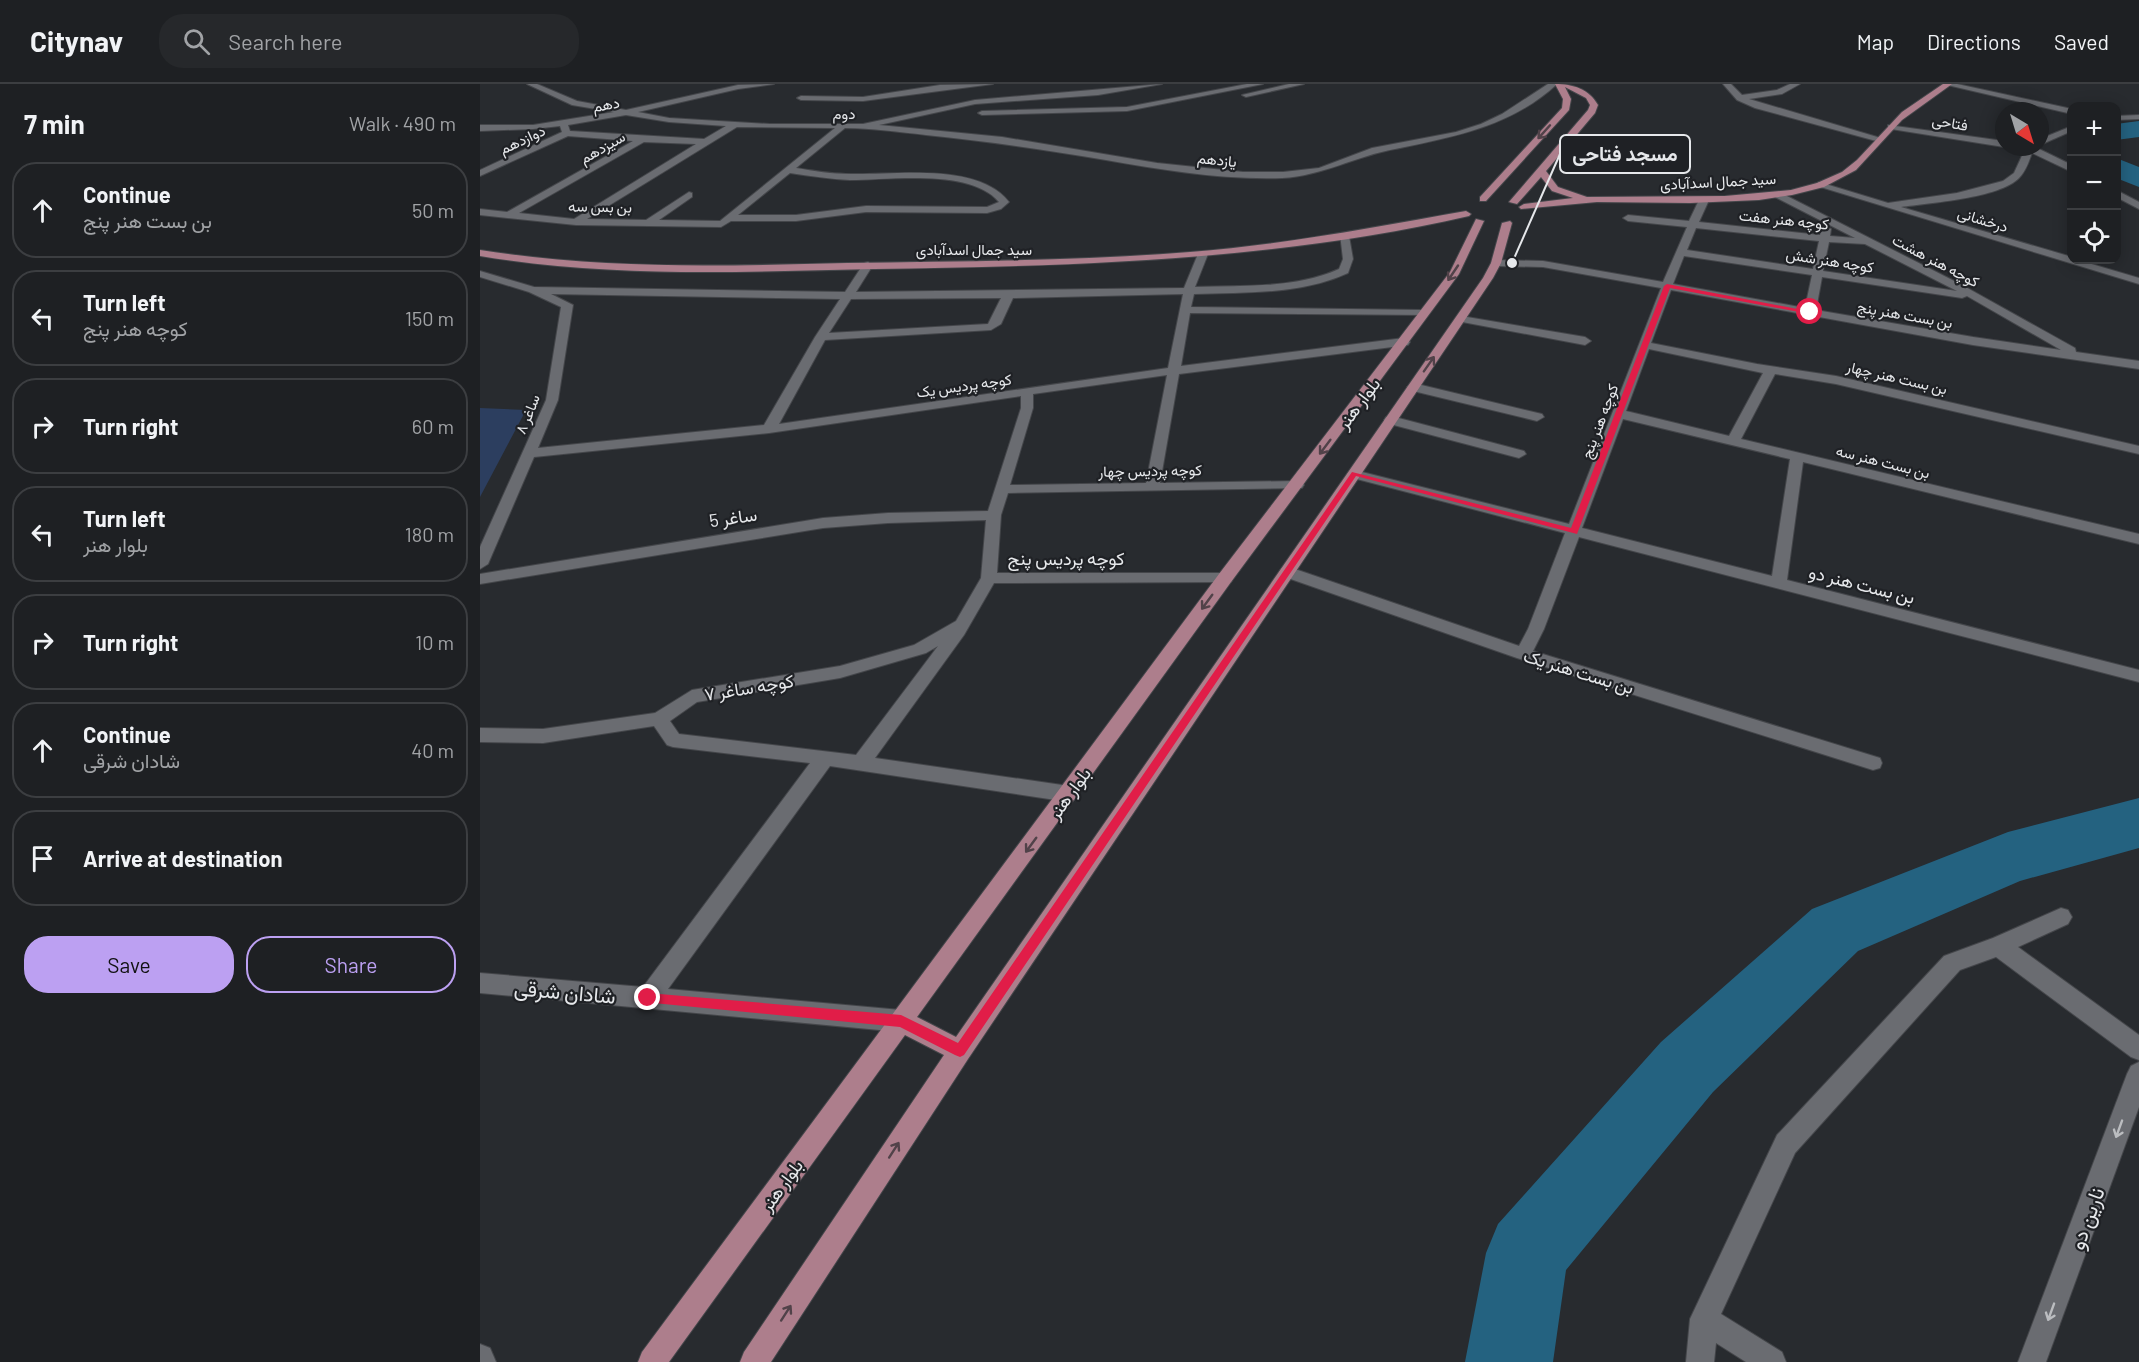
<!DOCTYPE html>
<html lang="en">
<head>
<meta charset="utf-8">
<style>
	:root { --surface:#1e2023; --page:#26282b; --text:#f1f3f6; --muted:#a1a3a6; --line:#3c3e41; --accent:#bca0f2 }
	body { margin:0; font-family:Barlow,Vazirmatn,sans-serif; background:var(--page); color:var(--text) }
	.controls { position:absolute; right:18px; top:18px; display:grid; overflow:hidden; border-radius:12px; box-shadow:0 3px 15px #0003 }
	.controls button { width:54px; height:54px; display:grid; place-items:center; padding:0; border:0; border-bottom:2px solid var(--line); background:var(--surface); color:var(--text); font:30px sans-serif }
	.compass { position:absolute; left:1515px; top:18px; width:54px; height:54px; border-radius:50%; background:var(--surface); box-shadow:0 3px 15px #0003; rotate:142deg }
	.stop { position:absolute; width:18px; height:18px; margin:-14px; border:4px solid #e11d48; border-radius:50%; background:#fff }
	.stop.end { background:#e11d48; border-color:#fff; box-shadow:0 2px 6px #0008 }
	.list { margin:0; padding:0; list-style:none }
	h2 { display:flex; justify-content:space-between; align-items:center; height:78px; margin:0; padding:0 24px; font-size:26px }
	h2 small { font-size:20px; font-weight:400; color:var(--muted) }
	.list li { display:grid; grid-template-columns:39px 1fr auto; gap:18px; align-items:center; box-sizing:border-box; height:96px; margin:0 12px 12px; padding:0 12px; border:2px solid var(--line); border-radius:24px }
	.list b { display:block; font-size:22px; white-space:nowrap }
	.list p { margin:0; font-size:20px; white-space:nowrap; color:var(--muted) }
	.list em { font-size:20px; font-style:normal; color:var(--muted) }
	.actions { display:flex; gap:12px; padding:18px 24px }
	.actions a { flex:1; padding:14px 0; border:2px solid var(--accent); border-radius:24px; text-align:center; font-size:21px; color:var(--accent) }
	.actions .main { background:var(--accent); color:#111 }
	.icon { flex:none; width:33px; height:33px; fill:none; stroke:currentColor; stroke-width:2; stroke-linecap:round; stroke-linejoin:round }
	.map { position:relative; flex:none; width:1659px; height:1278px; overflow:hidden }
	header { display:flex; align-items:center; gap:36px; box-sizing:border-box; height:84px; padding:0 30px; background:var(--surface); border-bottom:2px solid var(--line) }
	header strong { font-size:28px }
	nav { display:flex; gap:33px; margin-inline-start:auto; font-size:21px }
	.search { width:420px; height:54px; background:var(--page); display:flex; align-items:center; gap:15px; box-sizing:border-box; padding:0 21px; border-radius:24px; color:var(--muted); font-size:22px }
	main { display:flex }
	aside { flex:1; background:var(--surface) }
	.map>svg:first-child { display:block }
	.green { fill:#2c3e5f }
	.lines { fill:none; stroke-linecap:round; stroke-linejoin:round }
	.river { fill:#246280; fill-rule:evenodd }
	.minor-casing { stroke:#44464a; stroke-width:2 }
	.major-casing { stroke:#44464a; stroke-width:2 }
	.minor { fill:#6a6c71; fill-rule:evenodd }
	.major { fill:#ad7e8c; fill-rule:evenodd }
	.oneway { stroke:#514249 }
	.oneway2 { stroke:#bbbdc0 }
	.route { fill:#e11d48 }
	.labels { text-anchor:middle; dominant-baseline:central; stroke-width:4.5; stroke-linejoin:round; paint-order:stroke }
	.far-street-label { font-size:15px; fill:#e6e8eb; stroke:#1f2125 }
	.street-label { font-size:18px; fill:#e6e8eb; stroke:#1f2125 }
	.near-street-label { font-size:21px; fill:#e6e8eb; stroke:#1f2125 }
	.leader { fill:none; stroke:#e6e8eb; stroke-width:2 }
	.callout-dot { fill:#e6e8eb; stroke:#1f2125; stroke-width:2 }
	.callout { fill:#1f2125; stroke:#e6e8eb; stroke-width:2 }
	.callout-label { font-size:20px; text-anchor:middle; font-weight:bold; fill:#e6e8eb }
</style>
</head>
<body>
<header>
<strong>Citynav</strong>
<div class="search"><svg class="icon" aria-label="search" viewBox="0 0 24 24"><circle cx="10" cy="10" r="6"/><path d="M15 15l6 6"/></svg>Search here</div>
<nav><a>Map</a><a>Directions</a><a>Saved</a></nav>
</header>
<main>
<aside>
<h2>7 min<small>Walk · 490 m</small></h2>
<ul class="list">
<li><svg class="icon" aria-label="ahead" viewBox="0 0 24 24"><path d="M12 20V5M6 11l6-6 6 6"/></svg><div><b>Continue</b><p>بن بست هنر پنج</p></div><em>50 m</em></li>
<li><svg class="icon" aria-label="left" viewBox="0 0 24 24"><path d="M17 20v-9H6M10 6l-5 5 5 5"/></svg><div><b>Turn left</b><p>کوچه هنر پنج</p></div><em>150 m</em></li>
<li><svg class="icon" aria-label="right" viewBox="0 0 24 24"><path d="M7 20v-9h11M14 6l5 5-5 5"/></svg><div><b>Turn right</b></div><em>60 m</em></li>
<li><svg class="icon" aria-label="left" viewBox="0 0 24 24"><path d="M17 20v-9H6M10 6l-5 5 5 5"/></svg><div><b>Turn left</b><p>بلوار هنر</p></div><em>180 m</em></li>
<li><svg class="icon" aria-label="right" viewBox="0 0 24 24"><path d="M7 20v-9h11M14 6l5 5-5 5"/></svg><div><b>Turn right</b></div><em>10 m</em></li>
<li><svg class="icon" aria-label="ahead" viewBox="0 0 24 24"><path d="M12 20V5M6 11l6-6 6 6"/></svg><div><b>Continue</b><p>شادان شرقی</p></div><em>40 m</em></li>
<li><svg class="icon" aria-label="arrive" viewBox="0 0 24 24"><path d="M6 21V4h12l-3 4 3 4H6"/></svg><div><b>Arrive at destination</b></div></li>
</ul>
<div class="actions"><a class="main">Save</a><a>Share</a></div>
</aside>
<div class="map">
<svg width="1659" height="1278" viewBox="0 0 1659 1278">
	<rect width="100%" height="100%" fill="#282b2f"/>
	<polygon class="green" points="0,324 46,326 0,413"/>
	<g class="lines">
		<g class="river">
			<polygon points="1659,37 1659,53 1636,56 1636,40"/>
			<polygon points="1636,74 1659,83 1659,103 1636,94"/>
			<polygon points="1659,714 1659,764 1540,797 1378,867 1233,1008 1086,1186 1073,1278 985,1278 1006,1169 1018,1140 1181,958 1332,825 1528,748"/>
		</g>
		<defs>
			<g id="minor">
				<path d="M47,0H57L97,17L146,26L258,1L294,0L258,5L158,28L189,34L290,40H383L495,16L682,0L618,11L495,20L399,41L522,53L677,79L763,88H803L839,84L892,64L976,48L1001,40L1022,30L1068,0H1077C1032,42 974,53 915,65C876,72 842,92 802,94C743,96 683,86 626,76C566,66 507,57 446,51C419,48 392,44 365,44L316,84C334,87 352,90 371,90C415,91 498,78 529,118L521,125L507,129L386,128L316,137H251L241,143L96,141L0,131V125L27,128L153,57L88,52L0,92V86L82,48L80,42L53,45L0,47V41H53L134,28L92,21ZM146,31L189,38L246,42L224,55L90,47L88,41ZM257,43L355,44L240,137L179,136L212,113V109L209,108L166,136L107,135ZM164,58L216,60L94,135L39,129ZM310,89C330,92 350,95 370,96C409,96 491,84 519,118L507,123L386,122L316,131H258Z"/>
				<polygon points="513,0 383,17 321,16 317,14 321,12 383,13 460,1"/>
				<polygon points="767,0 783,0 647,27 502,31 498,29 502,27 647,23"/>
				<polygon points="809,0 824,0 766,13 762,11"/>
				<polygon points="1243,0 1251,0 1262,11 1297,6 1310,0 1320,0 1302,10 1269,15 1404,55 1400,58 1275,24 1257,16"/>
				<polygon points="1463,0 1477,0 1592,25 1592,30"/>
				<polygon points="1659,31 1659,35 1636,36 1636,32"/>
				<polygon points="1408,41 1524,57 1524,63 1411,45 1408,45"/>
				<polygon points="1592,42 1592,47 1560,61 1560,55"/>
				<path d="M1546,63H1555L1592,81V88L1552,69C1549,77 1546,87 1539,94C1520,114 1449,119 1421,123L1592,173V176H1598L1659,194V200L1334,101L1339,98L1408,119L1477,109L1523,97L1534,89Z"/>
				<polygon points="1636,106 1659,118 1659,125 1636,113"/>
				<path d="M1293,108H1299L1482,201L1595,264L1596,268L1659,277V285L1493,261L1191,206L1171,259L1277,280L1356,292L1659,362V370L1356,300L1295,290L1261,355L1659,450V460L1323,378L1307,496L1659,586V598L1099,453L1064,545L1053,567L1400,674L1402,679L1400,684L1393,686L1037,574L802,492L799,488L802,484H812L1039,562L1048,545L1085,449L869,393L867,390L874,386L1089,440L1181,204L1063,183L1016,182L1011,179L1016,176L1063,177L1183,198L1207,143L1148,137L1143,134L1148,131L1209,137L1219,116L1224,113L1229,116L1219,138L1340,151L1342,143L1346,142L1351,145L1350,152L1375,154L1293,112ZM1216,144L1339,157L1333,185L1207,166ZM1349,158L1385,160L1477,207L1343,187ZM1204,172L1332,191L1325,224L1193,200ZM1342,193L1482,214L1487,212L1581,266L1493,253L1336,226ZM1169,265L1283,289L1249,352L1146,327ZM1143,335L1310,375L1292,492L1102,444Z"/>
				<path d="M860,150L869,152L873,175L868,189C820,211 766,208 714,210L711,223L944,226L948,227V231L710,229L701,282L924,254L930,258L928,261L699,290L680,399L817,397L822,398L824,401L822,404L528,409L521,431L517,489H745L753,494L751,498L514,499L484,551L395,674L589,702L596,705L599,710L596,715L589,718L350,682L188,905L421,926L429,929L432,937L429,945L421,948L0,909V889L163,903L330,679L193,663L187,661L174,642L63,659L0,658V644L63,645L175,629L212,606L360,582L434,561L476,537L501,494L506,436L408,439L343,444L0,500V490L343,434L408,429L508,427L541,324V312L289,349L54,373L8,480L0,485V463L66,316L81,223L49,208L0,193V187L54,203L365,208L384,179L388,178L393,181L376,208L704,204L718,170L723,167L728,170L715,203C763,201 815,205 859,185L863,175ZM71,210L360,215L335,253L284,341L58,364L78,316L93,221ZM703,210L688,284L299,340L345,256L511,246L521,240L533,214ZM521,214L508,240L349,249L371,215ZM687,291L666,399L530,401L553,324V310ZM458,562L376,671L199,650L190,637L217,618L360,594L446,569Z"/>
				<polygon points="981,232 1105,253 1111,257 1105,261 977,237 977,233"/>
				<polygon points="933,299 1062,330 1064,333 1057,337 929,306 927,303"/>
				<polygon points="911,332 1044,367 1046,370 1039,374 906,339 904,336 906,333"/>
				<polygon points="1581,824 1588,826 1592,833 1588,840 1538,863 1659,951 1659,976 1651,973 1516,873 1480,886 1315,1069 1241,1230 1302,1268 1306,1278 1266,1278 1236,1259 1234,1278 1206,1278 1210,1235 1297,1051 1464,872 1513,854"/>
				<polygon points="1659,978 1659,1023 1566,1278 1538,1278 1647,990 1651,982"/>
				<polygon points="0,1260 10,1264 16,1278 0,1278"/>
			</g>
			<g id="major">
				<path d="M1075,0C1093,0 1109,5 1118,21L1115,29L1066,87L1078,103L1107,113L1245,112L1311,106L1337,99L1362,88L1377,76L1422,28L1463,0H1472L1422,36L1376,86L1344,103L1312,111L1279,116L1210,119L1117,118L1041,125L1039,123L1044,120L1093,114L1072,107L1061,93L1037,120L1029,118L1108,26L1110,21L1106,14L1085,3L1091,15L1089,26L1006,117H1000V113L1082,24L1083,15Z"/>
				<path d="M986,127L991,130L989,132C794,177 593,182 394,185C261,188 131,194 0,172V166C125,186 242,182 367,179C482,177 596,177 710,168C803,161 895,143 986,127Z"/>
				<polygon points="996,135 1004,137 979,190 751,498 437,933 476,953 1003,194 1011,179 1022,139 1030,137 1032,139 1021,179 1013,194 488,975 291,1278 260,1278 264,1268 464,971 425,951 189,1278 158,1278 162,1268 739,490 970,188"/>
			</g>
		</defs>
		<use href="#minor" class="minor-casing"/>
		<use href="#major" class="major-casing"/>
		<use href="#minor" class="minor"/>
		<use href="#major" class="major"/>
	</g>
	<defs><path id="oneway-shaft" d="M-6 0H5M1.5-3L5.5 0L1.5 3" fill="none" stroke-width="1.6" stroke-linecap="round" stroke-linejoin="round" transform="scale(1.5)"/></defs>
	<g class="oneway">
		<use href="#oneway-shaft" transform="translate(1064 48) rotate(132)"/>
		<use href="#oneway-shaft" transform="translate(973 189) rotate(124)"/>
		<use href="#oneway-shaft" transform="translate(949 280) rotate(-55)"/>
		<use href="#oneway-shaft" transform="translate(845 363) rotate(127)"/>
		<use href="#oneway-shaft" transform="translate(727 518) rotate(126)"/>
		<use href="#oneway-shaft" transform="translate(551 761) rotate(126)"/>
		<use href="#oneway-shaft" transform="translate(414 1066) rotate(-57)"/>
		<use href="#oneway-shaft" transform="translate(306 1229) rotate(-57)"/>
	</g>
	<g class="oneway2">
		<use href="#oneway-shaft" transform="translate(1639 1045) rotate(110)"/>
		<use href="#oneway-shaft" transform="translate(1571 1228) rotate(110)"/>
	</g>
	<polygon class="route" points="1187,200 1333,228 1330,230 1190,204 1097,450 876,392 484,971 480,973 475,971 420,943 163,918 163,910 168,909 421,931 478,959 872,388 1091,444 1184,202"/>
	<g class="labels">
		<g class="far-street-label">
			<text transform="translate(126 20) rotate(-10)">دهم</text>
			<text x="364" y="29">دوم</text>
			<text transform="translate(1470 38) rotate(9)">فتاحی</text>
			<text transform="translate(42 55) rotate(-25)">دوازدهم</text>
			<text transform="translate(122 63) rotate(-30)">سیزدهم</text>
			<text transform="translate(737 75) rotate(6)">یازدهم</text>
			<text transform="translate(1238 97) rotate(-3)">سید جمال اسدآبادی</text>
			<text transform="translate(120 122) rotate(1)">بن بس سه</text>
			<text transform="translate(1304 135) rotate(6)">کوچه هنر هفت</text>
			<text transform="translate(1503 135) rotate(17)">درخشانی</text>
			<text x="494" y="165">سید جمال اسدآبادی</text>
			<text transform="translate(1350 176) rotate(9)">کوچه هنر شش</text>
			<text transform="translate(1456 176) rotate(28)">کوچه هنر هشت</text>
			<text transform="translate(1425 230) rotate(10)">بن بست هنر پنج</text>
			<text transform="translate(1417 293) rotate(13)">بن بست هنر چهار</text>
			<text transform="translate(484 301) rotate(-8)">کوچه پردیس یک</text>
			<text transform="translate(47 330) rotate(-68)">ساغر ٨</text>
			<text transform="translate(1119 337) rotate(-69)">کوچه هنر پنج</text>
			<text transform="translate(1403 377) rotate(14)">بن بست هنر سه</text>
			<text transform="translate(670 386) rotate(-1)">کوچه پردیس چهار</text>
		</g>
		<g class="street-label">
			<text transform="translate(878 319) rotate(-53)">بلوار هنر</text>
			<text transform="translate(253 433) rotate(-8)">ساغر 5</text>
			<text x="586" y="474">کوچه پردیس پنج</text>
			<text transform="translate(1382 500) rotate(14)">بن بست هنر دو</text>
			<text transform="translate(1099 587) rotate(17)">بن بست هنر یک</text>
			<text transform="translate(269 603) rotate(-9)">کوچه ساغر ۷</text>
			<text transform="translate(589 709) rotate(-54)">بلوار هنر</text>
			<text transform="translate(301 1101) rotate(-54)">بلوار هنر</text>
		</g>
		<g class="near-street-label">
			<text transform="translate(85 907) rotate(5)">شادان شرقی</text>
			<text transform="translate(1606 1134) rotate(-70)">نارین دو</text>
		</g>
	</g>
	<path class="leader" d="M1032 179L1080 70"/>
	<circle class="callout-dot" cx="1032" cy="179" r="6"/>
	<rect class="callout" x="1080" y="51" width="130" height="38" rx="6"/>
	<g class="callout-label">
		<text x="1145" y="77">مسجد فتاحی</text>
	</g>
</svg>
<div class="controls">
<button>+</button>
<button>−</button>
<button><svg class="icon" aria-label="locate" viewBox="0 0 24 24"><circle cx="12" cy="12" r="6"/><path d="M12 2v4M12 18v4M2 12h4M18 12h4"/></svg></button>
</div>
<svg class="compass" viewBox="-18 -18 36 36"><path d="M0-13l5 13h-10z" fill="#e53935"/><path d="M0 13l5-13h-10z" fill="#a1a3a6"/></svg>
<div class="stop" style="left:1330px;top:228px"></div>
<div class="stop end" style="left:168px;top:914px"></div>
</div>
</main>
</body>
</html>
